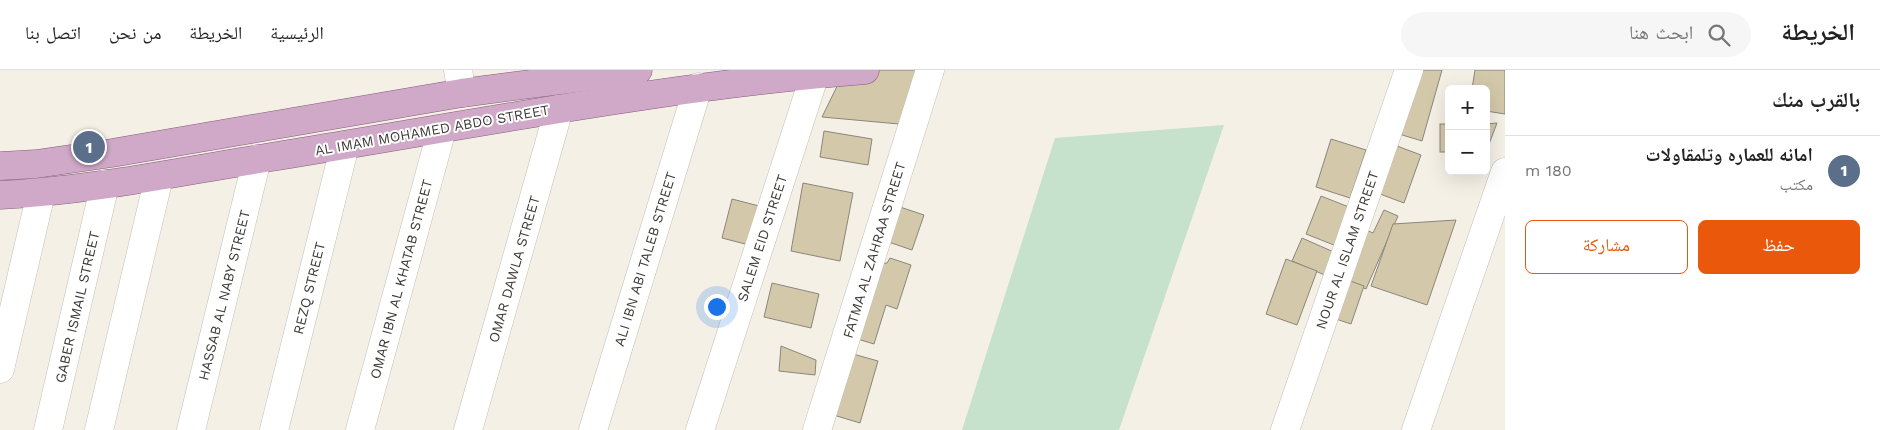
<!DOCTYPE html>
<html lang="ar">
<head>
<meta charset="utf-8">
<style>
	:root { --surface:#fff; --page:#f6f6f6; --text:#222; --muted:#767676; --line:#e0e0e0; --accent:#ea580c }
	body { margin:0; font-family:"Work Sans","Noto Naskh Arabic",sans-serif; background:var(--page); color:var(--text); direction:rtl }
	.controls { position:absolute; right:15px; top:15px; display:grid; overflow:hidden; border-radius:8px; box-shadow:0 5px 20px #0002 }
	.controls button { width:45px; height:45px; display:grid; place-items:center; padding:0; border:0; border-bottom:1px solid var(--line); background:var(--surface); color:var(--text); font:25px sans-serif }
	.you { position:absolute; left:716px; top:236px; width:18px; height:18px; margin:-12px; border:4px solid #fff; border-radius:50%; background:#1a73e8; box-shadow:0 0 0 8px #1a73e833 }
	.badge { display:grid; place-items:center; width:32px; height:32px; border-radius:50%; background:var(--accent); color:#fff; font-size:16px; font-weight:700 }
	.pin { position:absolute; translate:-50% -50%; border:2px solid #fff; box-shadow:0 1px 5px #0006 }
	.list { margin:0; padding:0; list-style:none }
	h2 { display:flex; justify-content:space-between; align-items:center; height:65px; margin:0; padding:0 20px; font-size:21px }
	h2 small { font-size:16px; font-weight:400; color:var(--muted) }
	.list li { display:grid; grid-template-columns:32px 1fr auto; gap:15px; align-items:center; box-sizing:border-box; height:70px; padding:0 20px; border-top:1px solid var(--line) }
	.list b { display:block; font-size:19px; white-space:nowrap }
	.list p { margin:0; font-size:16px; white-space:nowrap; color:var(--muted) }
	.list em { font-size:16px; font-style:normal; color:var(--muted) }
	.actions { display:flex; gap:10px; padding:15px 20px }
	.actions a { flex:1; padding:11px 0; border:1px solid var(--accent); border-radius:8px; text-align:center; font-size:18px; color:var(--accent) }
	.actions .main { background:var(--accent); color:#fff }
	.icon { flex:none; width:28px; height:28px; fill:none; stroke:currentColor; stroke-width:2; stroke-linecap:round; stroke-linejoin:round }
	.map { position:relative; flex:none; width:1505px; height:360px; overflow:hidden; direction:ltr }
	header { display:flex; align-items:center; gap:30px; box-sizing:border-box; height:70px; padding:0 25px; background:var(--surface); border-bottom:1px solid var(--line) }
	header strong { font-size:24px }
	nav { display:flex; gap:28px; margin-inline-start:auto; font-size:18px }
	.search { width:350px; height:45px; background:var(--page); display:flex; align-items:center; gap:12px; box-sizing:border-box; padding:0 18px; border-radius:28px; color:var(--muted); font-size:19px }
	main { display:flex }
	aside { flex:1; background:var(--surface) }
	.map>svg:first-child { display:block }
	.green { fill:#c6e1cc }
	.building { fill:#d3c8aa; stroke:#89867c }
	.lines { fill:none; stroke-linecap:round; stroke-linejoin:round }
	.minor-casing { stroke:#c3bfb5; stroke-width:29 }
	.major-casing { stroke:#865c7c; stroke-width:29 }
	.minor { stroke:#fff; stroke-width:28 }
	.major { stroke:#cfa9c7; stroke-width:28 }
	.labels { text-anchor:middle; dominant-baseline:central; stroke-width:4; stroke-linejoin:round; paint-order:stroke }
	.street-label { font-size:14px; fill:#3b3a36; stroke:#fff }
</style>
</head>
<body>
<header>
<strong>الخريطة</strong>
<div class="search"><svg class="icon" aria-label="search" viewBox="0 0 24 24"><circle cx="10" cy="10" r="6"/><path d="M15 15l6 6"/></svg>ابحث هنا</div>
<nav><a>الرئيسية</a><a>الخريطة</a><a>من نحن</a><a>اتصل بنا</a></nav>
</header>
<main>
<aside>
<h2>بالقرب منك<small></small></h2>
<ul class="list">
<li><span class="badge" style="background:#5c6f8a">1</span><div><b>امانه للعماره وتلمقاولات</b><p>مكتب</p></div><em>180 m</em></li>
</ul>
<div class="actions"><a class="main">حفظ</a><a>مشاركة</a></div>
</aside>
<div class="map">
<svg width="1505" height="360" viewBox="0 0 1505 360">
	<rect width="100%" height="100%" fill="#f4f0e6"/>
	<polygon class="green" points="1224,55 1119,360 962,360 1055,68"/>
	<g class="building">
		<polygon points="845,0 918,0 899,54 822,47"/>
		<polygon points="1418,0 1442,0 1422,71 1399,64"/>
		<polygon points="1475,0 1505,0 1505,44 1486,41 1486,19 1472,19"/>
		<polygon points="1497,53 1486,82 1486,54"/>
		<rect x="1440" y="54" width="9" height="28"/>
		<polygon points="824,61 872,69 868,95 820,87"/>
		<polygon points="1331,69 1366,80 1350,128 1316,117"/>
		<polygon points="1397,76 1421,85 1404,133 1380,124"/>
		<polygon points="803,113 853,123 840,191 791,181"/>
		<polygon points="1321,126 1354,139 1339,177 1306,164"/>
		<polygon points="732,129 763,137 753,176 722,168"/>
		<polygon points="882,131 924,145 912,180 871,166"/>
		<polygon points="1384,140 1398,146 1366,219 1336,206 1357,156 1373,163"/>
		<polygon points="1456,150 1427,235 1371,216 1393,154"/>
		<polygon points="1302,168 1336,183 1327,206 1292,191"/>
		<polygon points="890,188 911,195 897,239 886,235 874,274 841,264 862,195 887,193"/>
		<polygon points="1286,189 1317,201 1297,255 1266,244"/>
		<polygon points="1334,205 1364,216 1351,254 1321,244"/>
		<polygon points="772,213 819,224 811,258 764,247"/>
		<polygon points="781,276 816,290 815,305 779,301"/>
		<polygon points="835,279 878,291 860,353 817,340"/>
	</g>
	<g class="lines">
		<defs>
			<g id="minor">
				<polyline points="458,0 462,23"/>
				<polyline points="0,299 41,123"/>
				<polyline points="48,360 105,114"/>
				<polyline points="99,360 159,107"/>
				<polyline points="191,360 257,89"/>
				<polyline points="274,360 345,75"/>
				<polyline points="360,360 442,59"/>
				<polyline points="468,360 559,39"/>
				<polyline points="593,360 698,17"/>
				<polyline points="700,360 815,4"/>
				<polyline points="817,360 930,0"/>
				<polyline points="1285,360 1409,0"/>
				<polyline points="1416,360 1505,102"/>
			</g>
			<g id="major">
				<polyline points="0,96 36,94 112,83 462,23 638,0"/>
				<path d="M0,125C89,121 177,102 265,88C465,56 664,16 865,0"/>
			</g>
		</defs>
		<use href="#minor" class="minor-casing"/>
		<use href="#major" class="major-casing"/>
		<use href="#minor" class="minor"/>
		<use href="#major" class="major"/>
	</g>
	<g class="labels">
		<g class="street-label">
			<text transform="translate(432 60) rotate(-10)">AL IMAM MOHAMED ABDO STREET</text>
			<text transform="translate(762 168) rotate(-72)">SALEM EID STREET</text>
			<text transform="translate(874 180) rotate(-73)">FATMA AL ZAHRAA STREET</text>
			<text transform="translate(1347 180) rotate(-71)">NOUR AL ISLAM STREET</text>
			<text transform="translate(645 189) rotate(-73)">ALI IBN ABI TALEB STREET</text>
			<text transform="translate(514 199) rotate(-74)">OMAR DAWLA STREET</text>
			<text transform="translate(401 209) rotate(-75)">OMAR IBN AL KHATAB STREET</text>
			<text transform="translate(309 218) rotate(-76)">REZQ STREET</text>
			<text transform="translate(224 225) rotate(-76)">HASSAB AL NABY STREET</text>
			<text transform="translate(77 237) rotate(-77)">GABER ISMAIL STREET</text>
		</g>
	</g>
</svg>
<div class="controls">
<button>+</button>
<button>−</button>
</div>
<div class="you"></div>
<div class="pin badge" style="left:89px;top:77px;background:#5c6f8a">1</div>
</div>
</main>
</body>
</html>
